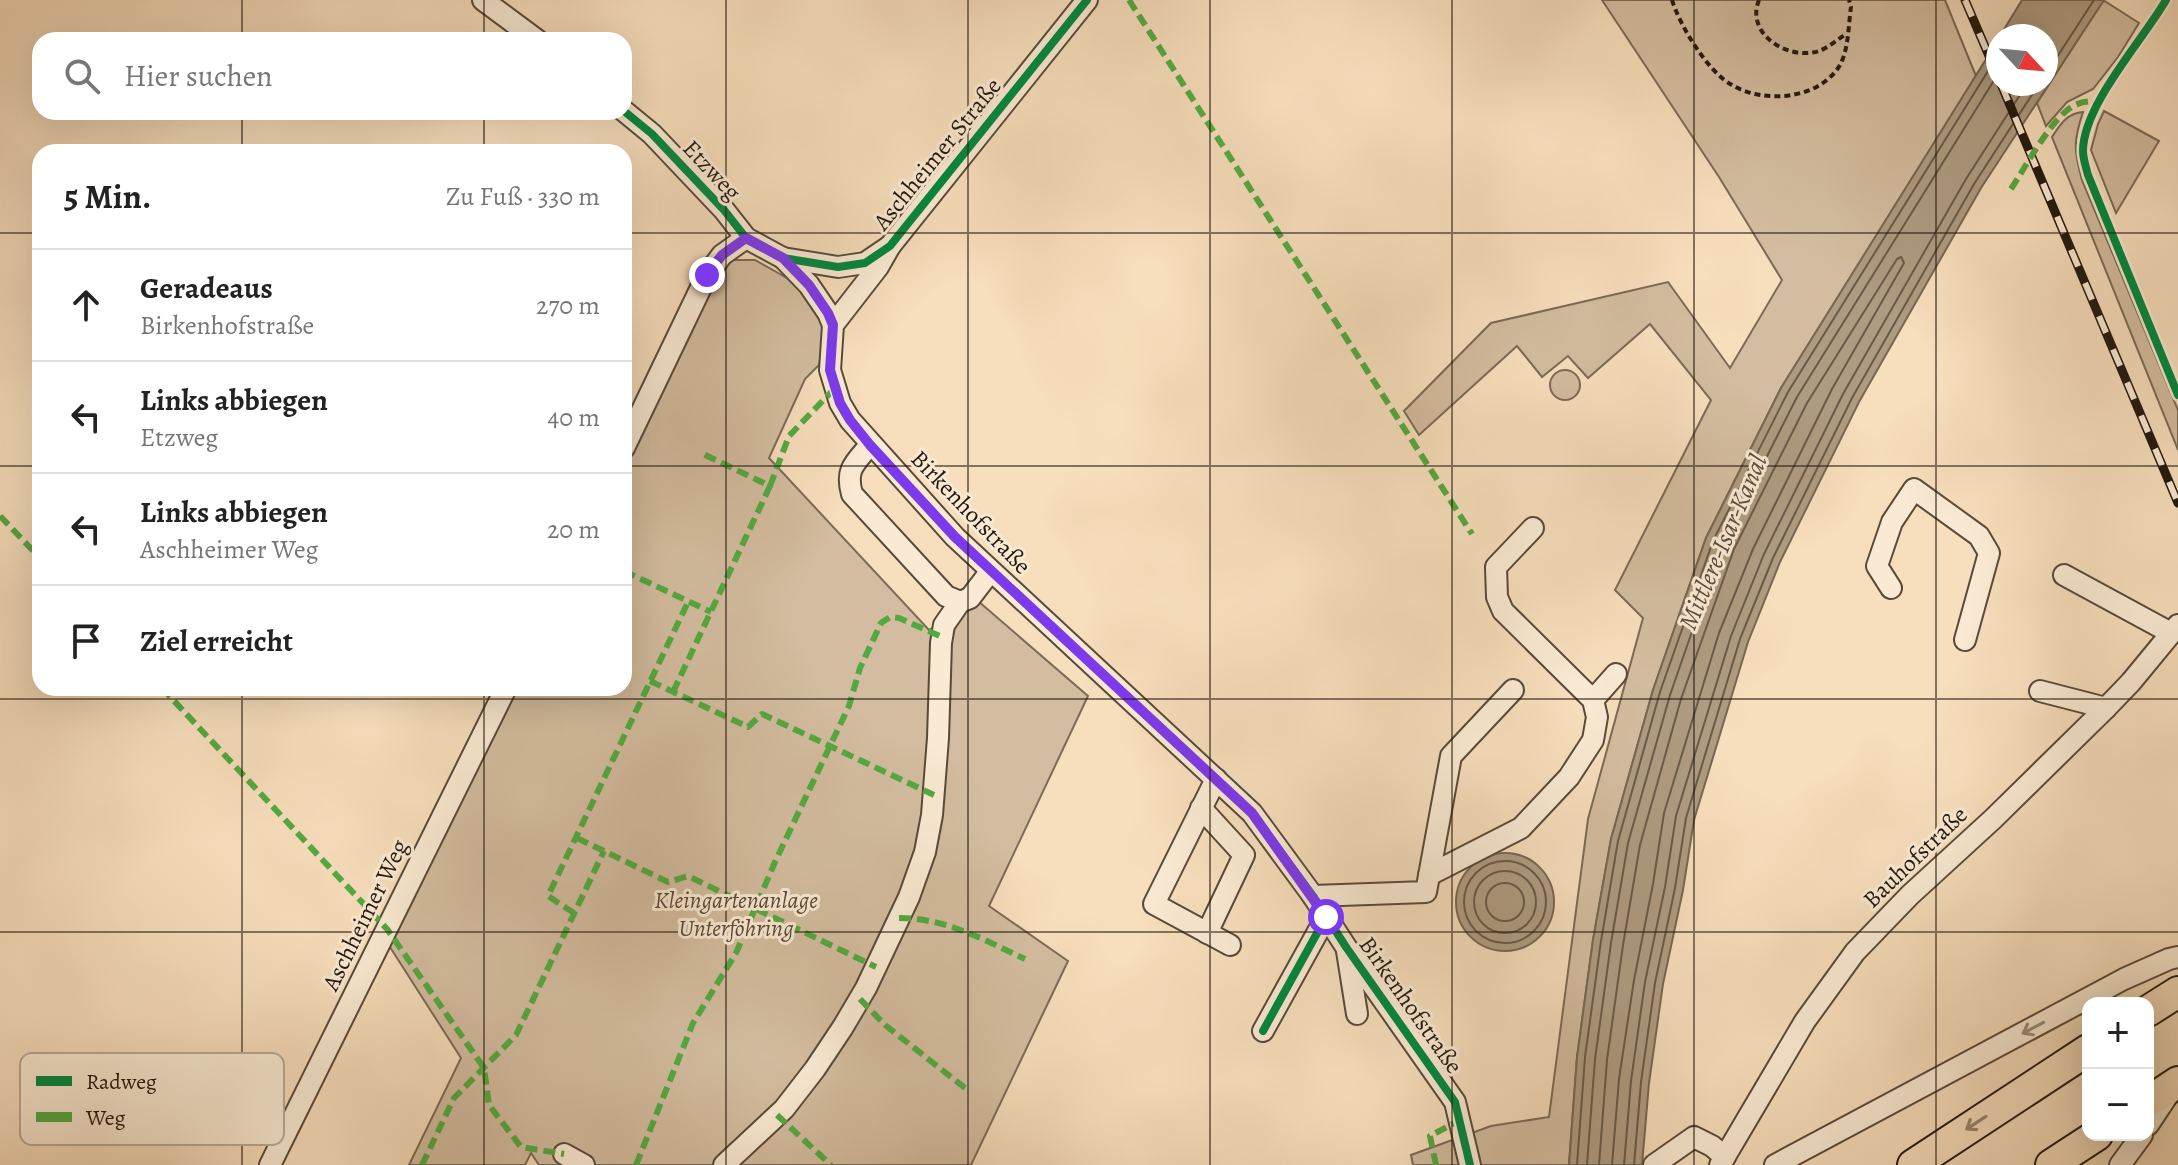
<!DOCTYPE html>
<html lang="de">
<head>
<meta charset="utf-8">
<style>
	:root { --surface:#fff; --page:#f2f2f2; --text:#222; --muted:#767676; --line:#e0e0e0 }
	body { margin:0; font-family:Alegreya,serif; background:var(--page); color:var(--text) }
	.controls { position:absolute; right:24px; bottom:24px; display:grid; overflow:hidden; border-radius:16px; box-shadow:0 8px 32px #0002 }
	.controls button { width:72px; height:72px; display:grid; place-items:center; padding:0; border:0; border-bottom:2px solid var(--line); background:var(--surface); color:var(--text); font:40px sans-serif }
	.compass { position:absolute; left:1986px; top:24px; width:72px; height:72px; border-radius:50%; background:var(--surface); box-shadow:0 8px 32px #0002; rotate:116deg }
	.stop { position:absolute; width:24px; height:24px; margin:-18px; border:6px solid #7c3aed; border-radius:50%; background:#fff }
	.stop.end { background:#7c3aed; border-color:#fff; box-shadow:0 2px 8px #0008 }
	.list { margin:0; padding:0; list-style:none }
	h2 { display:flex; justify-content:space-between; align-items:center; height:104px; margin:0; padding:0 32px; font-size:34px }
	h2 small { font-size:26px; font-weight:400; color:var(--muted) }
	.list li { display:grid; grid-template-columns:52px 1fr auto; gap:24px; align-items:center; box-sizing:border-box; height:112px; padding:0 32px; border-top:2px solid var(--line) }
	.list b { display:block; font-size:30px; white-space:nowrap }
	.list p { margin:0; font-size:26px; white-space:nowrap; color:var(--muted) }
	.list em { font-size:26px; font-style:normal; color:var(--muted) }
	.icon { flex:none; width:44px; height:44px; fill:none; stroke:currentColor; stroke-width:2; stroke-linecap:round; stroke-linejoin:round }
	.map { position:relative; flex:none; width:2178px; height:1165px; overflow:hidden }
	.search { position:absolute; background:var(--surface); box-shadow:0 8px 32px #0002; left:32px; top:32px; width:600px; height:88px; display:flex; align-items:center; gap:20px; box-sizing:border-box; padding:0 28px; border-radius:24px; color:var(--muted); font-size:30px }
	.panel { position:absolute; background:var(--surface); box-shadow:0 8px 32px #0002; left:32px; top:144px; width:600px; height:552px; border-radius:24px }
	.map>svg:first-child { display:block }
	.green { fill:#d3bc9f; stroke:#7b6a57; stroke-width:2 }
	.water { fill:#af9b81; stroke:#776753; stroke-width:2 }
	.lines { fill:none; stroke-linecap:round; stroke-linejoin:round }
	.shore { stroke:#695a48; stroke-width:2 }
	.minor-casing { stroke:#584a3a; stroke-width:24 }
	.highway-casing { stroke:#23180f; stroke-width:34 }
	.path { stroke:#23180f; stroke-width:4; stroke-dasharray:6 4; stroke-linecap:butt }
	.minor { stroke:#faead3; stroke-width:20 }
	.highway { stroke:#f7debc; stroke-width:30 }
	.rail-casing { stroke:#23180f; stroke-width:9 }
	.rail { stroke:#faead3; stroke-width:6; stroke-dasharray:18; stroke-linecap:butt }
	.quiet { stroke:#53a941; stroke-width:6; stroke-dasharray:12 6; stroke-linecap:butt }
	.cycleway-casing { stroke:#faead3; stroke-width:13 }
	.cycleway { stroke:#00873e; stroke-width:8 }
	.oneway { stroke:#998c7b }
	.oneway2 { stroke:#98856e }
	.route { stroke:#7c3aed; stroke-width:10 }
	.grid { fill:none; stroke:#23180f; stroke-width:2; stroke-opacity:0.55 }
	.labels { text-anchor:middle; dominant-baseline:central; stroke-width:6; stroke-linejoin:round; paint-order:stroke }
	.street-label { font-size:24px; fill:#23180f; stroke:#faead3 }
	.park-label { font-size:24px; font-style:italic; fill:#58493a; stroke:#faead3 }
	.water-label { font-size:26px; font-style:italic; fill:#5b4c3d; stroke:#faead3 }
	.key { fill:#faead3; stroke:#baab98; stroke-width:2 }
	.key-label { font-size:22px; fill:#23180f }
</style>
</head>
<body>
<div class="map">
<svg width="2178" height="1165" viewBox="0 0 2178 1165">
	<rect width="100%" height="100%" fill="#f7debc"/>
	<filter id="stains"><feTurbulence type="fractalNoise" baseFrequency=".0025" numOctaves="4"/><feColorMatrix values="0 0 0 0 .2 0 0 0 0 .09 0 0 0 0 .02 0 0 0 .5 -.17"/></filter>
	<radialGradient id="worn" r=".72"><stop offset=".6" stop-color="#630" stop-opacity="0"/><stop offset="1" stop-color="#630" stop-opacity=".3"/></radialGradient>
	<g class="green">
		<polygon points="1602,0 1945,0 1976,76 1781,388 1706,538 1653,690 1611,839 1593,940 1577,1057 1569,1165 1413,1165 1411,1155 1491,1126 1549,1117 1588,819 1643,618 1615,590 1711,400 1650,324 1588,378 1568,356 1542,377 1517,346 1419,435 1404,411 1491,323 1668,282 1730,368 1782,280 1719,177"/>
		<polygon points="2103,0 2139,23 2118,57 2093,89 2067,102 2046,126 2037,103"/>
		<polygon points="2104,111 2159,141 2116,213 2091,150 2098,124"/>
		<path d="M2083,112C2073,142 2074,150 2082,180L2178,410V450L2052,137C2060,125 2067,113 2083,112Z"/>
		<polygon points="731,260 755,260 794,282 822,318 824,339 819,365 805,379 769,458 929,630 978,601 1088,696 989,906 1068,961 971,1165 539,1165 531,1153 525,1165 409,1165 461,1058 388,944 514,688 624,688 624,463 719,269"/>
		<circle cx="1565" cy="385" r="15"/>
	</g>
	<g class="water">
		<polygon points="2022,0 2104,0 1981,188 1859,402 1780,562 1748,642 1694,820 1683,890 1663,984 1649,1083 1642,1165 1569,1165 1577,1057 1593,940 1611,839 1653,690 1706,538 1781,388 1998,40 1998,84 2046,84 2046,36 2000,36"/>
		<circle cx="1505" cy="902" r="49"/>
	</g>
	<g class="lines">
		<g class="shore">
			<polyline points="2046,74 2094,0"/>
			<circle cx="1505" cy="902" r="41"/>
			<circle cx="1505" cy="902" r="31"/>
			<circle cx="1505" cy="902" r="19"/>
			<polyline points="1577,1165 1585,1057 1601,941 1618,841 1660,692 1713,541 1788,392 1998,55"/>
			<polyline points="1587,1165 1595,1059 1611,943 1628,843 1670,695 1722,545 1797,397 1998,74"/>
			<polyline points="1599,1165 1607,1060 1623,945 1640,845 1681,699 1734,549 1807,403 1897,259 1901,257 1904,263 1832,389 1753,549 1719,633 1664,813 1653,884 1634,980 1619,1079 1612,1165"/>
			<polyline points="1624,1165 1631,1081 1645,982 1665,887 1676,816 1731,636 1764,554 1843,394 1966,179 2027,84"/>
			<polyline points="1634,1165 1641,1082 1655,983 1675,888 1686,818 1740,639 1773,558 1852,398 1974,184 2039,84"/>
		</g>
		<defs>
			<g id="minor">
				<polyline points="483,0 537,40"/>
				<polyline points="624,111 652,134 724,210 746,238 783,258 809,285 828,313 833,325"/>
				<polyline points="890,246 878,267 833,325 830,370 840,403 850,420 955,537 1252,813 1313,896 1346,947 1455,1102 1470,1165"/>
				<polyline points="783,258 838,267 865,263 890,246 1087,0"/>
				<path d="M870,445C855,463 845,469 852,494L946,596L960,602L970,598L990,572"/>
				<polyline points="624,448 707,275 722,255 746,238"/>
				<polyline points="2064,575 2171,633"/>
				<polyline points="1891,588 1877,566 1892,522 1914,489 1979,536 1989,553 1965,640"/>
				<polyline points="2040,691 2106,708"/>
				<polyline points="1593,700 1616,674"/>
				<polyline points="1216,779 1154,904 1230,945"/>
				<polyline points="1201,808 1244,855 1207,933"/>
				<polyline points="1429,875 1521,828 1569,777 1593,740 1597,717 1593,700 1503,611 1497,597 1496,567 1533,528"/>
				<polyline points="1313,896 1426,892 1451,756 1513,690"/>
				<polyline points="1347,951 1357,1014"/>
				<polyline points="1263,1031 1326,917"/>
				<polyline points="2148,1125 2170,1092"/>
				<polyline points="564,1154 584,1165"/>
				<polyline points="270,1165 506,688"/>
				<polyline points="724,1165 784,1109 815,1069 843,1027 866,988 909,897 925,852 932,815 938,738 941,643 944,625 960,602"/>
				<polyline points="1654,1165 1694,1137 1712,1146 1725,1157"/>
				<polyline points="1720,1165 1805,1021 1855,952 1910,895 1993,819 2106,708 2131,682 2178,625"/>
				<polyline points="1775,1165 2124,979 2169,959 2178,957"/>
				<polyline points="2120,1165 2142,1135"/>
			</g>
			<g id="highway">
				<polyline points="2148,1011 2178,992"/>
				<polyline points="2148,1102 2178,1082"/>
				<polyline points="1913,1165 2088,1050"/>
				<polyline points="2051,1165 2097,1135"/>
			</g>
		</defs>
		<use href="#minor" class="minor-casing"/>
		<use href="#highway" class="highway-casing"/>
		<g class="path">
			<path d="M1672,0C1680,26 1708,72 1732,85C1762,103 1812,100 1835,72C1849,57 1848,27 1851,7L1849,0"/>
			<path d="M1759,0C1745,34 1788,61 1819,51C1828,48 1838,39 1846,34"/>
		</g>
		<use href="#minor" class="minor"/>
		<use href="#highway" class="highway"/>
		<defs>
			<g id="rail">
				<polyline points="1965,0 1998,77"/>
				<polyline points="2001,84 2178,503"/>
			</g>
		</defs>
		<use href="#rail" class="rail-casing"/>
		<use href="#rail" class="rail"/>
		<g class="quiet">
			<polyline points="1129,0 1472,534"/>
			<path d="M2011,189C2025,168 2053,115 2075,105C2084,101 2091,101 2100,102"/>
			<polyline points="770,486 789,436 835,388"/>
			<polyline points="0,516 40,558"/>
			<polyline points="624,571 711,612"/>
			<polyline points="650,681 748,727 762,714 934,795"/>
			<polyline points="162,688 387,929 484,1068 489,1105 521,1147 564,1154"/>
			<polyline points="673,692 770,486 701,453"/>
			<polyline points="577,838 668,882 688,876 876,967"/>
			<polyline points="574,913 548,896 688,602"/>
			<path d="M899,918C946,918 984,940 1025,959"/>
			<polyline points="860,999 885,1025 965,1088"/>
			<polyline points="777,1115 831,1165"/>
			<polyline points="422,1165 454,1098 516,1035 604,851"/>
			<polyline points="636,1165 693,1023 736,953 775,862 849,706 860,668 881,623 890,617 899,618 942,637"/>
			<polyline points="1436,1165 1430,1136 1460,1120"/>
		</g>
		<defs>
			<g id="cycleway">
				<path d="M2166,0C2143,40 2083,105 2083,151C2083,159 2086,167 2088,175L2178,395"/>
				<polyline points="624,111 652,134 724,210 746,238 783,258 809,285 828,313 833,325 830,370 840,403 850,420 870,445 955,537 1252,813 1313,896 1346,947 1455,1102 1470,1165"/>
				<polyline points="783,258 838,267 865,263 890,246 1087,0"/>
				<polyline points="1263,1031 1326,917"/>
			</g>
		</defs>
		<use href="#cycleway" class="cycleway-casing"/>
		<use href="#cycleway" class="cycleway"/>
	</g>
	<defs><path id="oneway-shaft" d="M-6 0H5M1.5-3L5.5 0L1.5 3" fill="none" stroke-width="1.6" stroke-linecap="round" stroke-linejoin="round" transform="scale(2)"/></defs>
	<use class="oneway" href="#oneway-shaft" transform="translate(2033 1028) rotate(152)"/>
	<use class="oneway2" href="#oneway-shaft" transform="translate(1976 1123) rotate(147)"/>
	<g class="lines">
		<polyline class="route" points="707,275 722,255 746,238 783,258 809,285 828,313 833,325 830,370 840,403 850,420 870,445 955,537 1252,813 1326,917"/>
	</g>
	<path class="grid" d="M242,0V40M484,0V40M726,0V1165M968,0V1165M1210,0V1165M1452,0V1165M1694,0V1165M1936,0V1165M242,112V152M484,112V152M0,233H40M624,233H2178M0,466H40M624,466H2178M242,688V1165M484,688V1165M0,699H2178M0,932H2178"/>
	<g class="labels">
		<g class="street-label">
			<text transform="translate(937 154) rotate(-51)">Aschheimer Straße</text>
			<text transform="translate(712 170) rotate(47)">Etzweg</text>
			<text transform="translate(971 512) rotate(46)">Birkenhofstraße</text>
			<text transform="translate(1915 857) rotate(-44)">Bauhofstraße</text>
			<text transform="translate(365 915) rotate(-64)">Aschheimer Weg</text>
			<text transform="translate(1411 1005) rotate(55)">Birkenhofstraße</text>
		</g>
		<g class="park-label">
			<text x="736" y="900">Kleingartenanlage<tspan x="736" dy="28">Unterföhring</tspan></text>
		</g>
		<g class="water-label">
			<text transform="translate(1723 542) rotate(-67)">Mittlere-Isar-Kanal</text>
		</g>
	</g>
	<rect x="20" y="1053" width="264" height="92" rx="12" class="key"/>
	<rect x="36" y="1076" width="36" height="10" fill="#00873e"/>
	<rect x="36" y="1112" width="36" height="10" fill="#53a941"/>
	<g class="key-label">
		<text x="86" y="1089">Radweg</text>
		<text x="86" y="1125">Weg</text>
	</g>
	<rect width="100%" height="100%" filter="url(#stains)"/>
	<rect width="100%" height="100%" fill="url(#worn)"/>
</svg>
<div class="controls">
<button>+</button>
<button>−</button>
</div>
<svg class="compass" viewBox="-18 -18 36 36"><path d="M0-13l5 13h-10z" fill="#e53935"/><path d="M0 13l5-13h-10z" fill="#767676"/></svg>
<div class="stop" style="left:1326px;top:917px"></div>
<div class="stop end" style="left:707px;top:275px"></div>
<div class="search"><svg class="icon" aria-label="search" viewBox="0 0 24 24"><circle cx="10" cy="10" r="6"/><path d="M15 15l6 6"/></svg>Hier suchen</div>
<section class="panel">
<h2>5 Min.<small>Zu Fuß · 330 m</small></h2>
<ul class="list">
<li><svg class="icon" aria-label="ahead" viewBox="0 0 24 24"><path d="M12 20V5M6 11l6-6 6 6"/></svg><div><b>Geradeaus</b><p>Birkenhofstraße</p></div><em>270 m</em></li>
<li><svg class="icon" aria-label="left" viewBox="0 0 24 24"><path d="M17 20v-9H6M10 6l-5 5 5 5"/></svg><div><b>Links abbiegen</b><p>Etzweg</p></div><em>40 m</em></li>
<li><svg class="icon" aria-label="left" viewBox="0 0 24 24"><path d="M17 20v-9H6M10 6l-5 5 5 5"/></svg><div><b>Links abbiegen</b><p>Aschheimer Weg</p></div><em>20 m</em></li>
<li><svg class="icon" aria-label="arrive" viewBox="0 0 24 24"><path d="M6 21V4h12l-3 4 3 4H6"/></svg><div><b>Ziel erreicht</b></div></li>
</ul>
</section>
</div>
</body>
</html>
